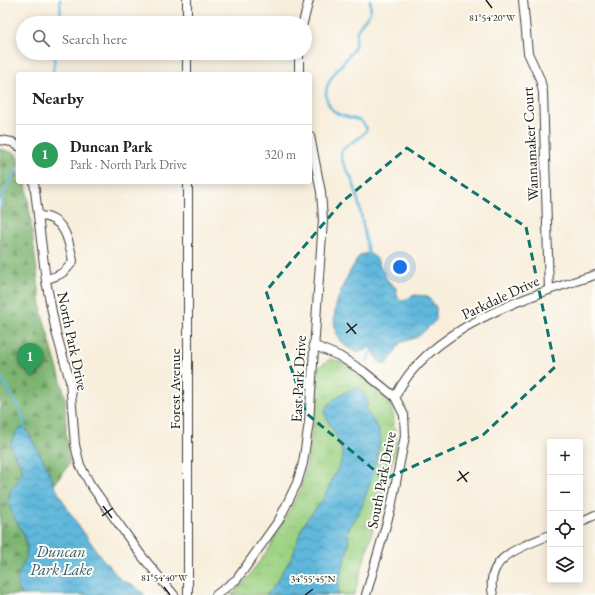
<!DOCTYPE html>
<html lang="en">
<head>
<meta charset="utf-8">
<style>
	:root { --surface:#fff; --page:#f6f6f6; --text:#222; --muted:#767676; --line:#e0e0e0; --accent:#1f6fb2 }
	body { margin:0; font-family:"EB Garamond",serif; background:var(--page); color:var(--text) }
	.controls { position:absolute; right:12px; bottom:12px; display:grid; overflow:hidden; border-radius:4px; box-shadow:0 2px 10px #0003 }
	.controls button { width:36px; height:36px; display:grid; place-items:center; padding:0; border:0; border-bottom:1px solid var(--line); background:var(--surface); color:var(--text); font:20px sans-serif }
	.you { position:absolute; left:400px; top:267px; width:14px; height:14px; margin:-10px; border:3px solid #fff; border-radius:50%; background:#1a73e8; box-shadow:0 0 0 6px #1a73e833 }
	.badge { display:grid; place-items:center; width:26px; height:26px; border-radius:50%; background:var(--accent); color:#fff; font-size:13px; font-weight:700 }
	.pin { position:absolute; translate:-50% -33px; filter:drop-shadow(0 1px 2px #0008) }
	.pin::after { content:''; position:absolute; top:21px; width:14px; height:12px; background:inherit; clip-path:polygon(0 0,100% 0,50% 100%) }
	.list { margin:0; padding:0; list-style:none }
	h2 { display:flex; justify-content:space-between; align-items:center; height:52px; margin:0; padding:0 16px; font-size:17px }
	h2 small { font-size:13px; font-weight:400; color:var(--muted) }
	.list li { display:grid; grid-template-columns:26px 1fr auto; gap:12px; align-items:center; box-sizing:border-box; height:60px; padding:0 16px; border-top:1px solid var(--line) }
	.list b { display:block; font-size:15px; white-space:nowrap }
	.list p { margin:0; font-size:13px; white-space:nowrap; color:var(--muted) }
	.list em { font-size:13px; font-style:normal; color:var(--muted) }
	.icon { flex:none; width:22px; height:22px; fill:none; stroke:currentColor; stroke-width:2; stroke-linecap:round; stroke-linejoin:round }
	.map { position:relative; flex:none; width:595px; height:595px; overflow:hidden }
	.search { position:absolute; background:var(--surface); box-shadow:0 2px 10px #0003; left:16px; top:16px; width:296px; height:44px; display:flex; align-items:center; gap:10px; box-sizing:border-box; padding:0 14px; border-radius:22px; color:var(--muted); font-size:15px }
	.panel { position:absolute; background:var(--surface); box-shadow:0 2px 10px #0003; left:16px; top:72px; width:296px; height:112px; border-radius:4px }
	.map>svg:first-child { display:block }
	.grass { fill:url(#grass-tufts); stroke:#5c7750 }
	.forest { fill:url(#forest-firs); stroke:#4c6846 }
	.water { fill:url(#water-waves); stroke:#3e6a7c }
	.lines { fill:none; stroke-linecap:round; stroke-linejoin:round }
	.stream { stroke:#5fb8dc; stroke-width:2.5 }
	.minor-casing { stroke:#3d3c39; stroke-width:10 }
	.minor { stroke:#fff; stroke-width:8 }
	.marked { fill:none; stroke:#0f766e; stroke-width:3; stroke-dasharray:8 5; stroke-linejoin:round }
	.ticks { fill:none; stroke:#1c1c1c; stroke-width:1.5 }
	.labels { text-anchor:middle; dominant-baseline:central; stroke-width:4; stroke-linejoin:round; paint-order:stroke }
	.street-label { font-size:15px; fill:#1c1c1c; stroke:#fdfcf7 }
	.water-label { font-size:16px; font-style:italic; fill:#375a69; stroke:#fdfcf7 }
	.ticks-label { font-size:10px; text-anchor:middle; fill:#1c1c1c; stroke:#fdfcf7; stroke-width:4; stroke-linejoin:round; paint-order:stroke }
</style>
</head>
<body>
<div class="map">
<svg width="595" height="595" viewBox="0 0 595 595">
	<defs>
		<pattern id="grass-tufts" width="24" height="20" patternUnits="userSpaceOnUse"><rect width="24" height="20" fill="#9cd283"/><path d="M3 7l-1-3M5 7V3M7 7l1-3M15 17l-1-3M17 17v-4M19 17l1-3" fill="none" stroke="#86b471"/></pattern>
		<pattern id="forest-firs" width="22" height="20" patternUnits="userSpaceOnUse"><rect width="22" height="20" fill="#7db471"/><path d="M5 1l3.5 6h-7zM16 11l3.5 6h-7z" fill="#66925c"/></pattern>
		<pattern id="water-waves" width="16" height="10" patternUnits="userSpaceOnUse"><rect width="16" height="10" fill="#5fb8dc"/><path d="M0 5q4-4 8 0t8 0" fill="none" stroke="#4e95b2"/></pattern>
	</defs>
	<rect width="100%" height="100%" fill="#fdfcf7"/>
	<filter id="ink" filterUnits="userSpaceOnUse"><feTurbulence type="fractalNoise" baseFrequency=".025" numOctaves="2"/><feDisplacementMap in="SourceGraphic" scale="8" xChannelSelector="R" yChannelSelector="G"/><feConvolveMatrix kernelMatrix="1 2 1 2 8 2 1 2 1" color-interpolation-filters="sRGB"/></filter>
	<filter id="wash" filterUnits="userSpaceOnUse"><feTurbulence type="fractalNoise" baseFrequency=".012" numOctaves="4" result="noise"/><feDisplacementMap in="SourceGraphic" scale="16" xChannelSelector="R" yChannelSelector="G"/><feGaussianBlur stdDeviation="0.9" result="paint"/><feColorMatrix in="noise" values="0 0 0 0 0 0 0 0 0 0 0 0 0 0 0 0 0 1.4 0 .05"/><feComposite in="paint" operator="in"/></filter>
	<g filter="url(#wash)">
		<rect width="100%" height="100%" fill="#f8eedc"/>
		<polygon class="grass" points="330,359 345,363 378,388 392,408 397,445 354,595 231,595 247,579 267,551 300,491 307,462 315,414 315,386 319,367"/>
		<path class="forest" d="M0,149L15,153L18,159V182H26L42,313L65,395L66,436L70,463L54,485L45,463L25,427L13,453C16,457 19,462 21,466C26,478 8,487 9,500C11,517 27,532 27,549C28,565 10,577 22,595H0Z"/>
		<g class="water">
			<path d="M369,253L376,258L388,281L396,288L398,298L402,301L415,295L427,296L436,307V320L418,337L400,343L392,357L385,365L378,361L372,347L358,353C350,349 340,344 337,335C327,311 347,275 360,255Z"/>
			<path d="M359,388C366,396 369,400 366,410L378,428L381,439L372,478L363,503L358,515L350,526L348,533L349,545L338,585L339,595H266L276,583L293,555L301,530L307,519L322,501L343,457L341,446L324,413C328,400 345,390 359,388Z"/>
			<path d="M25,427L45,463L54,485L70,513L101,557L121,580L133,585L145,595H22C9,576 27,567 27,549C28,531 8,517 9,498C9,486 24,479 22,468C20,461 13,453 10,446L17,430Z"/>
		</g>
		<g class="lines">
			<g class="stream">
				<polyline points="60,0 61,23"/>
				<polyline points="53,74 55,53"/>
				<polyline points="0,206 6,186 18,168"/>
				<path d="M369,255C363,231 361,205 353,182C350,173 340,163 341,153C343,143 363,141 367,128C365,126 363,123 361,121C350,116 336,118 329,105C317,84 343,66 353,50C357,44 355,35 358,29C365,15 373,19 370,0"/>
				<polyline points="366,363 374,345"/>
				<polyline points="0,376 21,411 25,427"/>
			</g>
		</g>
	</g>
	<g filter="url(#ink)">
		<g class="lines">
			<defs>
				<g id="minor">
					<polyline points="187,0 187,23"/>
					<polyline points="523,0 528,53 540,79 543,92 549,290"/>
					<polyline points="303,23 309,0"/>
					<polyline points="187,53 187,74"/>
					<polyline points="299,53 299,74"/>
					<polyline points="0,140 12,142 18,146"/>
					<polyline points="34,182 46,281 56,332 70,381 75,445 80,465 90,484 141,555 174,595"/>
					<path d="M38,216C65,216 69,241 73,261C65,273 59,276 46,279"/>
					<polyline points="313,345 339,356 363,371 395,397 404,415 405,436 391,508 366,595"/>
					<path d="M395,397C428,328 527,296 595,275"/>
					<polyline points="580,522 595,515"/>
					<polyline points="188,595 188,182"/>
					<polyline points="216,595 237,579 279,520 297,483 303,463 309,422 323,220 321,192 310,136"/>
					<path d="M493,595C484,556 522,547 550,535"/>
				</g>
			</defs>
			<use href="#minor" class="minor-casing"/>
			<use href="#minor" class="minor"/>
		</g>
	</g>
	<path class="marked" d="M407,148L526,227L555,367L483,435L385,479L306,413L266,291L342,202Z"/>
	<path class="ticks" d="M486,0L492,8M347,323L356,334M346,333L357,324M459,471L467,482M457,481L469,472M103,506L112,518M102,516L113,508M164,587L170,595M305,595L313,589"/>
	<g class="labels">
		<g class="street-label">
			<text transform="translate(530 144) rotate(-93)">Wannamaker Court</text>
			<text transform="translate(500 297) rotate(-25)">Parkdale Drive</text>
			<text transform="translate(73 341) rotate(78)">North Park Drive</text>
			<text transform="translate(298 379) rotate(-87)">East Park Drive</text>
			<text transform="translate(174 389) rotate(-90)">Forest Avenue</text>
			<text transform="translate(381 480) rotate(-79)">South Park Drive</text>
		</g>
		<g class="water-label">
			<text x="61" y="551">Duncan<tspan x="61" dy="18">Park Lake</tspan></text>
		</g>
	</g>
	<g class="ticks-label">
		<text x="492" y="21">81°54'20"W</text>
		<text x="164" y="581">81°54'40"W</text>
		<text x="313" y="582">34°55'45"N</text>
	</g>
</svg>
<div class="controls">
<button>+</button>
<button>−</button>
<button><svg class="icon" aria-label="locate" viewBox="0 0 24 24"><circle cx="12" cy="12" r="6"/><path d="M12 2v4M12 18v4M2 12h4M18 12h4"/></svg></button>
<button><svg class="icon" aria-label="layers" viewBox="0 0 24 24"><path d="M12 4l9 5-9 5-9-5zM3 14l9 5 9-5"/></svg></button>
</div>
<div class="you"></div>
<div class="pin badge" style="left:30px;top:376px;background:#2e9e5b">1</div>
<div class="search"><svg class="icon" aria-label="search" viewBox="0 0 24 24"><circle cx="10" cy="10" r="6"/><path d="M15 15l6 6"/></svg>Search here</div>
<section class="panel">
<h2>Nearby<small></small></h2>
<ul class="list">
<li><span class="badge" style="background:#2e9e5b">1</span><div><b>Duncan Park</b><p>Park · North Park Drive</p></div><em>320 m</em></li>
</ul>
</section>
</div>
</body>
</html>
